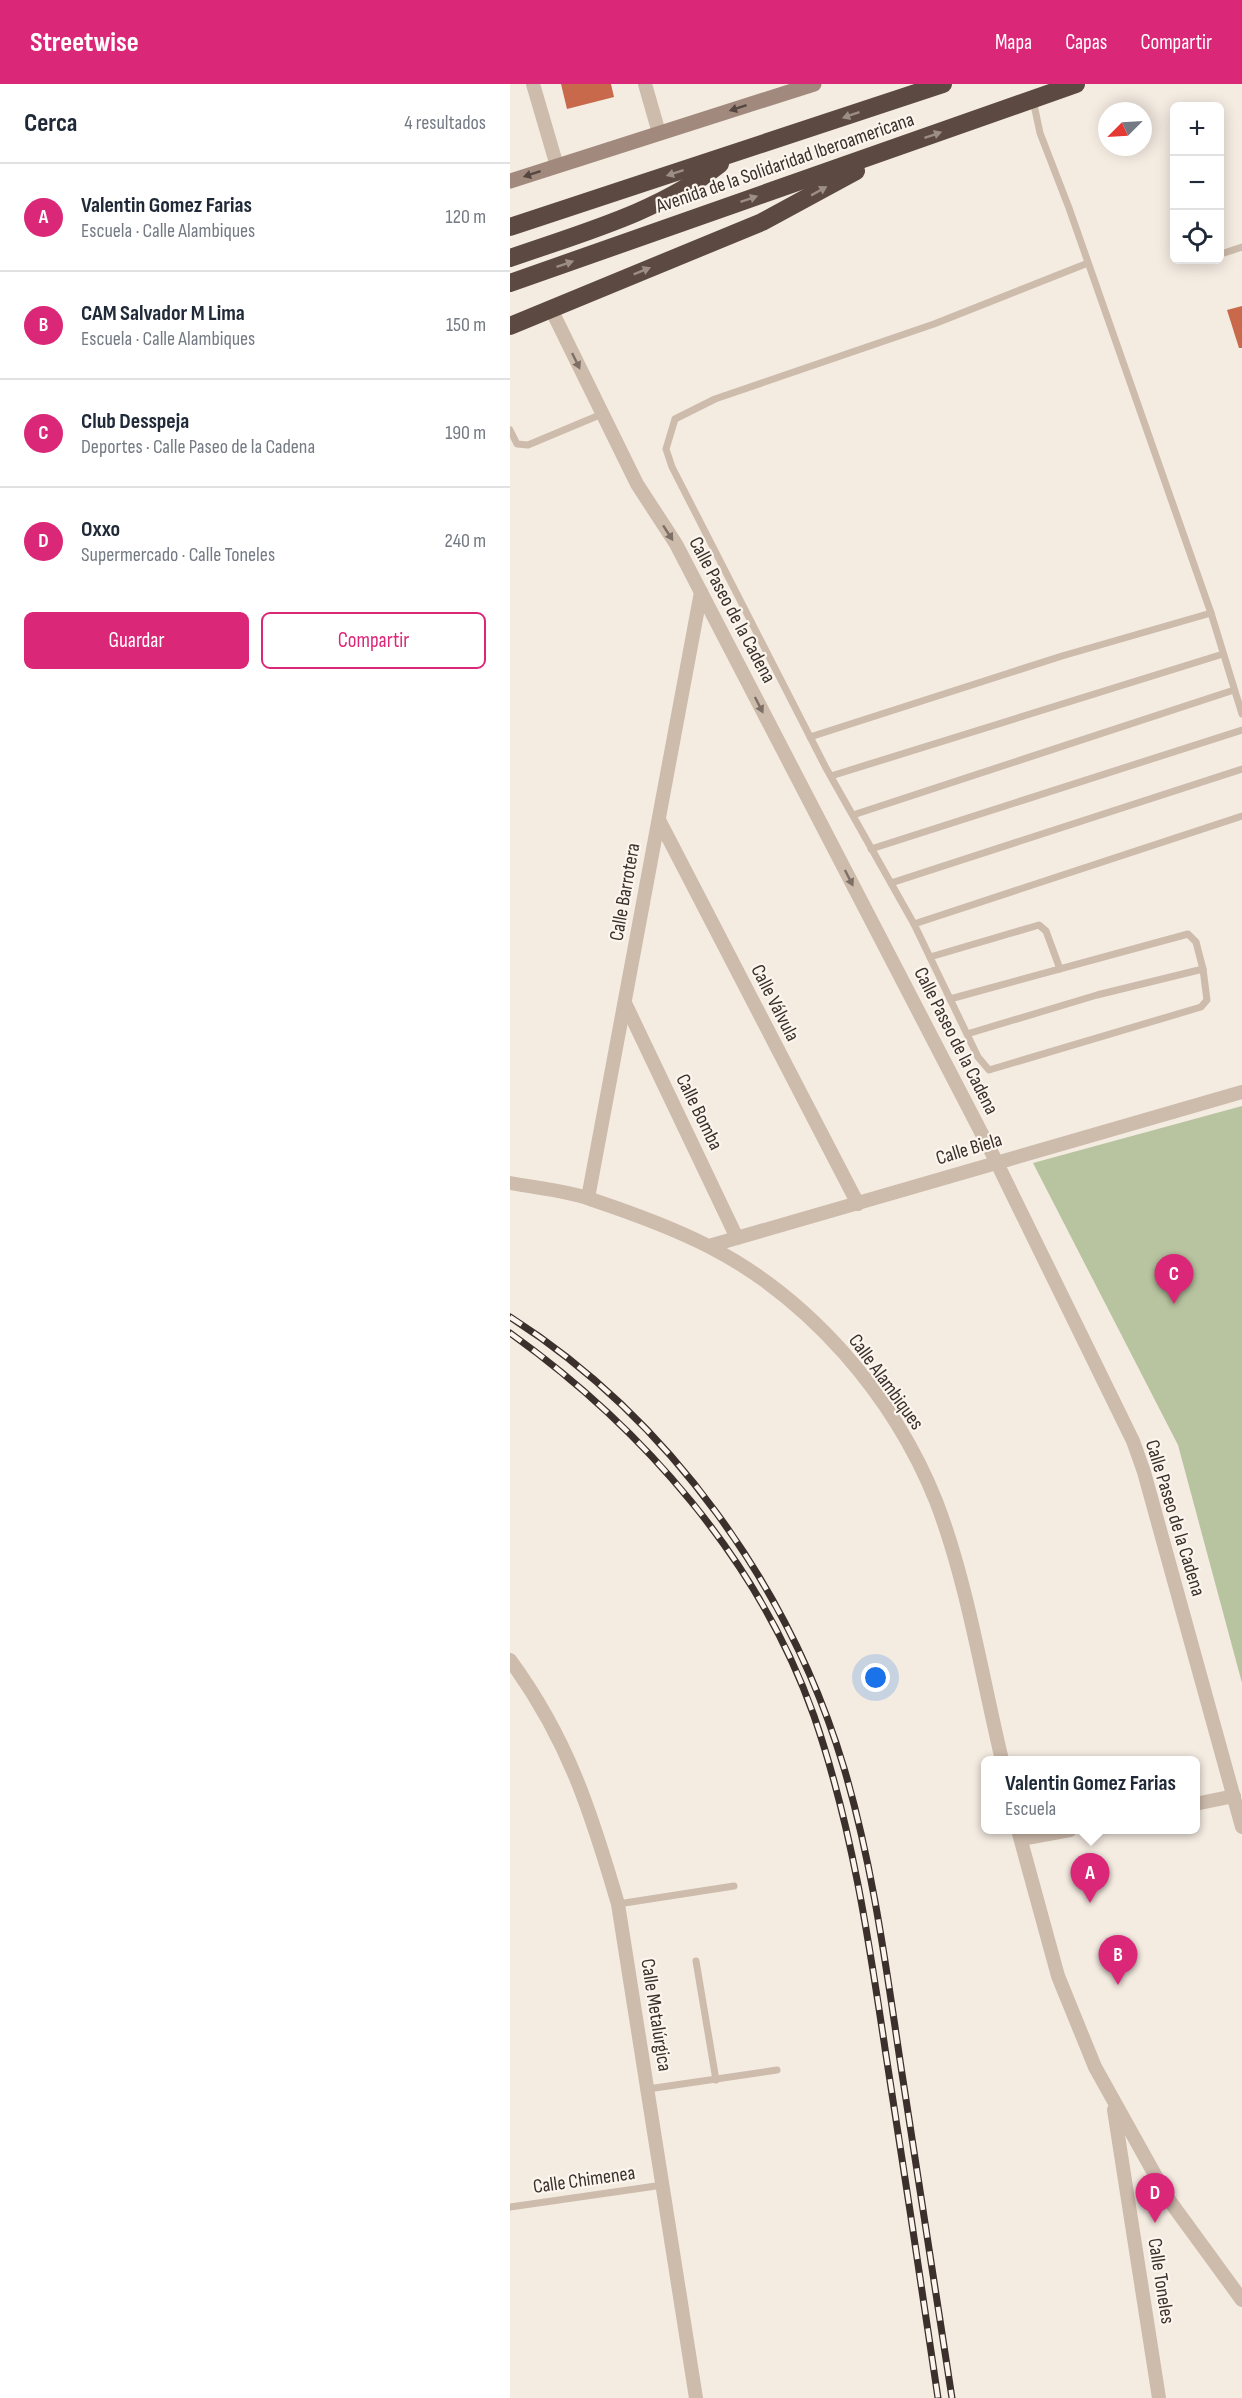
<!DOCTYPE html>
<html lang="es">
<head>
<meta charset="utf-8">
<style>
	:root { --surface:#fff; --page:#f6f6f7; --text:#1f2937; --muted:#747a83; --line:#e0e1e3; --accent:#db2777 }
	body { margin:0; font-family:"Sofia Sans Condensed",sans-serif; background:var(--page); color:var(--text) }
	.controls { position:absolute; right:18px; top:18px; display:grid; overflow:hidden; border-radius:9px; box-shadow:0 3px 15px #0003 }
	.controls button { width:54px; height:54px; display:grid; place-items:center; padding:0; border:0; border-bottom:2px solid var(--line); background:var(--surface); color:var(--text); font:30px sans-serif }
	.compass { position:absolute; left:588px; top:18px; width:54px; height:54px; border-radius:50%; background:var(--surface); box-shadow:0 3px 15px #0003; rotate:246deg }
	.you { position:absolute; left:366px; top:1594px; width:21px; height:21px; margin:-15px; border:4px solid #fff; border-radius:50%; background:#1a73e8; box-shadow:0 0 0 9px #1a73e833 }
	.badge { display:grid; place-items:center; width:39px; height:39px; border-radius:50%; background:var(--accent); color:#fff; font-size:20px; font-weight:700 }
	.pin { position:absolute; translate:-50% -50px; filter:drop-shadow(0 2px 3px #0008) }
	.pin::after { content:''; position:absolute; top:32px; width:21px; height:18px; background:inherit; clip-path:polygon(0 0,100% 0,50% 100%) }
	.popup { position:absolute; left:471px; top:1672px; width:219px; height:78px; box-sizing:border-box; display:grid; place-content:center; border-radius:9px; background:var(--surface); filter:drop-shadow(0 2px 4px #0005); font-size:20px; white-space:nowrap; color:var(--muted) }
	.popup b { font-size:22px; color:var(--text) }
	.popup::after { content:''; position:absolute; left:50%; top:100%; margin-left:-12px; border:12px solid transparent; border-top-color:var(--surface) }
	.list { margin:0; padding:0; list-style:none }
	h2 { display:flex; justify-content:space-between; align-items:center; height:78px; margin:0; padding:0 24px; font-size:26px }
	h2 small { font-size:20px; font-weight:400; color:var(--muted) }
	.list li { display:grid; grid-template-columns:39px 1fr auto; gap:18px; align-items:center; box-sizing:border-box; height:108px; padding:0 24px; border-top:2px solid var(--line) }
	.list b { display:block; font-size:22px; white-space:nowrap }
	.list p { margin:0; font-size:20px; white-space:nowrap; color:var(--muted) }
	.list em { font-size:20px; font-style:normal; color:var(--muted) }
	.actions { display:flex; gap:12px; padding:18px 24px }
	.actions a { flex:1; padding:14px 0; border:2px solid var(--accent); border-radius:9px; text-align:center; font-size:21px; color:var(--accent) }
	.actions .main { background:var(--accent); color:#fff }
	.icon { flex:none; width:33px; height:33px; fill:none; stroke:currentColor; stroke-width:2; stroke-linecap:round; stroke-linejoin:round }
	.map { position:relative; flex:none; width:732px; height:2314px; overflow:hidden }
	header { display:flex; align-items:center; gap:36px; box-sizing:border-box; height:84px; padding:0 30px; background:var(--accent); color:#fff }
	header strong { font-size:28px }
	nav { display:flex; gap:33px; margin-inline-start:auto; font-size:21px }
	main { display:flex }
	aside { flex:1; background:var(--surface) }
	.map>svg:first-child { display:block }
	.green { fill:#b8c4a0 }
	.building { fill:#c8694b }
	.lines { fill:none; stroke-linecap:round; stroke-linejoin:round }
	.lane { stroke:#cdbbac; stroke-width:7 }
	.street { stroke:#cdbbac; stroke-width:14 }
	.secondary { stroke:#a18a7d; stroke-width:15 }
	.highway { stroke:#5c4a42; stroke-width:18 }
	.rail-casing { stroke:#3b302b; stroke-width:7 }
	.rail { stroke:#fbf5ee; stroke-width:4.5; stroke-dasharray:14; stroke-linecap:butt }
	.oneway { fill:#544640 }
	.oneway2 { fill:#9c8e87 }
	.oneway3 { fill:#7d6f65 }
	.labels { text-anchor:middle; dominant-baseline:central; stroke-width:4.5; stroke-linejoin:round; paint-order:stroke }
	.street-label { font-size:20px; fill:#3b302b; stroke:#fbf5ee }
</style>
</head>
<body>
<header>
<strong>Streetwise</strong>
<nav><a>Mapa</a><a>Capas</a><a>Compartir</a></nav>
</header>
<main>
<aside>
<h2>Cerca<small>4 resultados</small></h2>
<ul class="list">
<li><span class="badge">A</span><div><b>Valentin Gomez Farias</b><p>Escuela · Calle Alambiques</p></div><em>120 m</em></li>
<li><span class="badge">B</span><div><b>CAM Salvador M Lima</b><p>Escuela · Calle Alambiques</p></div><em>150 m</em></li>
<li><span class="badge">C</span><div><b>Club Desspeja</b><p>Deportes · Calle Paseo de la Cadena</p></div><em>190 m</em></li>
<li><span class="badge">D</span><div><b>Oxxo</b><p>Supermercado · Calle Toneles</p></div><em>240 m</em></li>
</ul>
<div class="actions"><a class="main">Guardar</a><a>Compartir</a></div>
</aside>
<div class="map">
<svg width="732" height="2314" viewBox="0 0 732 2314">
	<rect width="100%" height="100%" fill="#f4ebe1"/>
	<polygon class="green" points="732,1022 732,1599 668,1361 523,1079"/>
	<g class="building">
		<polygon points="51,0 101,0 104,13 57,25"/>
		<polygon points="732,222 732,264 729,264 717,226"/>
	</g>
	<g class="lines">
		<g class="lane">
			<polyline points="523,16 530,49 559,124 701,529 732,630"/>
			<polyline points="714,169 732,163"/>
			<polyline points="0,346 7,360 18,361 92,330"/>
			<polyline points="300,653 552,572 701,529"/>
			<polyline points="321,692 713,570"/>
			<polyline points="343,731 724,606"/>
			<polyline points="361,765 732,646"/>
			<polyline points="381,799 732,685"/>
			<polyline points="404,840 316,684 162,383 156,365 165,335 205,315 424,240 578,179"/>
			<polyline points="420,873 529,841 536,847 550,885"/>
			<polyline points="440,915 678,850 686,858 693,885"/>
			<polyline points="457,950 587,911 693,885 697,916 691,923 479,986 468,973 404,840 732,732"/>
			<polyline points="108,1820 224,1802"/>
			<polyline points="186,1877 206,1996"/>
			<polyline points="138,2005 267,1986"/>
			<polyline points="0,2123 153,2101"/>
		</g>
		<g class="street">
			<polyline points="23,0 47,82"/>
			<polyline points="135,0 149,49"/>
			<polyline points="41,225 127,400 166,460 486,1077 623,1357 634,1388 732,1743"/>
			<polyline points="149,736 348,1120"/>
			<polyline points="115,919 227,1154"/>
			<path d="M0,1099C26,1104 55,1106 80,1115C119,1128 161,1143 198,1162C300,1214 384,1312 426,1417C457,1497 472,1593 492,1676"/>
			<polyline points="78,1114 191,508"/>
			<path d="M199,1162C377,1112 554,1058 732,1008"/>
			<path d="M0,1576C58,1655 81,1728 108,1820L186,2314"/>
			<polyline points="685,1720 724,1712"/>
			<polyline points="508,1746 548,1892 585,1983 659,2116 732,2216"/>
			<polyline points="511,1755 560,1746"/>
			<polyline points="604,2026 649,2314"/>
		</g>
		<polyline class="secondary" points="0,97 304,0"/>
		<g class="highway">
			<polyline points="0,143 433,0"/>
			<path d="M0,174C71,149 150,128 210,80"/>
			<polyline points="0,199 566,0"/>
			<polyline points="0,242 252,138 346,87"/>
		</g>
		<defs>
			<g id="rail">
				<path d="M0,1233C160,1335 280,1504 334,1684C363,1782 376,1883 391,1983C408,2093 425,2204 442,2314"/>
				<path d="M0,1249C133,1344 249,1476 304,1632C342,1742 359,1857 376,1971C394,2085 411,2200 428,2314"/>
			</g>
		</defs>
		<use href="#rail" class="rail-casing"/>
		<use href="#rail" class="rail"/>
	</g>
	<defs><path id="oneway-solid" d="M-6-.8H1V-3.2L6.5 0L1 3.2V.8H-6Z" transform="scale(1.5)"/></defs>
	<g class="oneway">
		<use href="#oneway-solid" transform="translate(228 24) rotate(162)"/>
		<use href="#oneway-solid" transform="translate(22 90) rotate(162)"/>
	</g>
	<g class="oneway2">
		<use href="#oneway-solid" transform="translate(341 31) rotate(161)"/>
		<use href="#oneway-solid" transform="translate(423 51) rotate(-19)"/>
		<use href="#oneway-solid" transform="translate(165 89) rotate(162)"/>
		<use href="#oneway-solid" transform="translate(309 107) rotate(-29)"/>
		<use href="#oneway-solid" transform="translate(239 115) rotate(-19)"/>
		<use href="#oneway-solid" transform="translate(55 180) rotate(-19)"/>
		<use href="#oneway-solid" transform="translate(132 187) rotate(-22)"/>
	</g>
	<g class="oneway3">
		<use href="#oneway-solid" transform="translate(66 277) rotate(64)"/>
		<use href="#oneway-solid" transform="translate(158 449) rotate(57)"/>
		<use href="#oneway-solid" transform="translate(249 621) rotate(63)"/>
		<use href="#oneway-solid" transform="translate(339 794) rotate(63)"/>
	</g>
	<g class="labels">
		<g class="street-label">
			<text transform="translate(275 79) rotate(-19)">Avenida de la Solidaridad Iberoamericana</text>
			<text transform="translate(222 526) rotate(62)">Calle Paseo de la Cadena</text>
			<text transform="translate(115 808) rotate(-80)">Calle Barrotera</text>
			<text transform="translate(265 919) rotate(63)">Calle Válvula</text>
			<text transform="translate(446 957) rotate(63)">Calle Paseo de la Cadena</text>
			<text transform="translate(189 1028) rotate(64)">Calle Bomba</text>
			<text transform="translate(459 1065) rotate(-17)">Calle Biela</text>
			<text transform="translate(376 1298) rotate(54)">Calle Alambiques</text>
			<text transform="translate(665 1434) rotate(73)">Calle Paseo de la Cadena</text>
			<text transform="translate(146 1931) rotate(81)">Calle Metalúrgica</text>
			<text transform="translate(74 2096) rotate(-8)">Calle Chimenea</text>
			<text transform="translate(651 2197) rotate(81)">Calle Toneles</text>
		</g>
	</g>
</svg>
<div class="controls">
<button>+</button>
<button>−</button>
<button><svg class="icon" aria-label="locate" viewBox="0 0 24 24"><circle cx="12" cy="12" r="6"/><path d="M12 2v4M12 18v4M2 12h4M18 12h4"/></svg></button>
</div>
<svg class="compass" viewBox="-18 -18 36 36"><path d="M0-13l5 13h-10z" fill="#e53935"/><path d="M0 13l5-13h-10z" fill="#747a83"/></svg>
<div class="you"></div>
<div class="pin badge" style="left:580px;top:1819px">A</div>
<div class="popup"><b>Valentin Gomez Farias</b>Escuela</div>
<div class="pin badge" style="left:608px;top:1901px">B</div>
<div class="pin badge" style="left:664px;top:1220px">C</div>
<div class="pin badge" style="left:645px;top:2139px">D</div>
</div>
</main>
</body>
</html>
